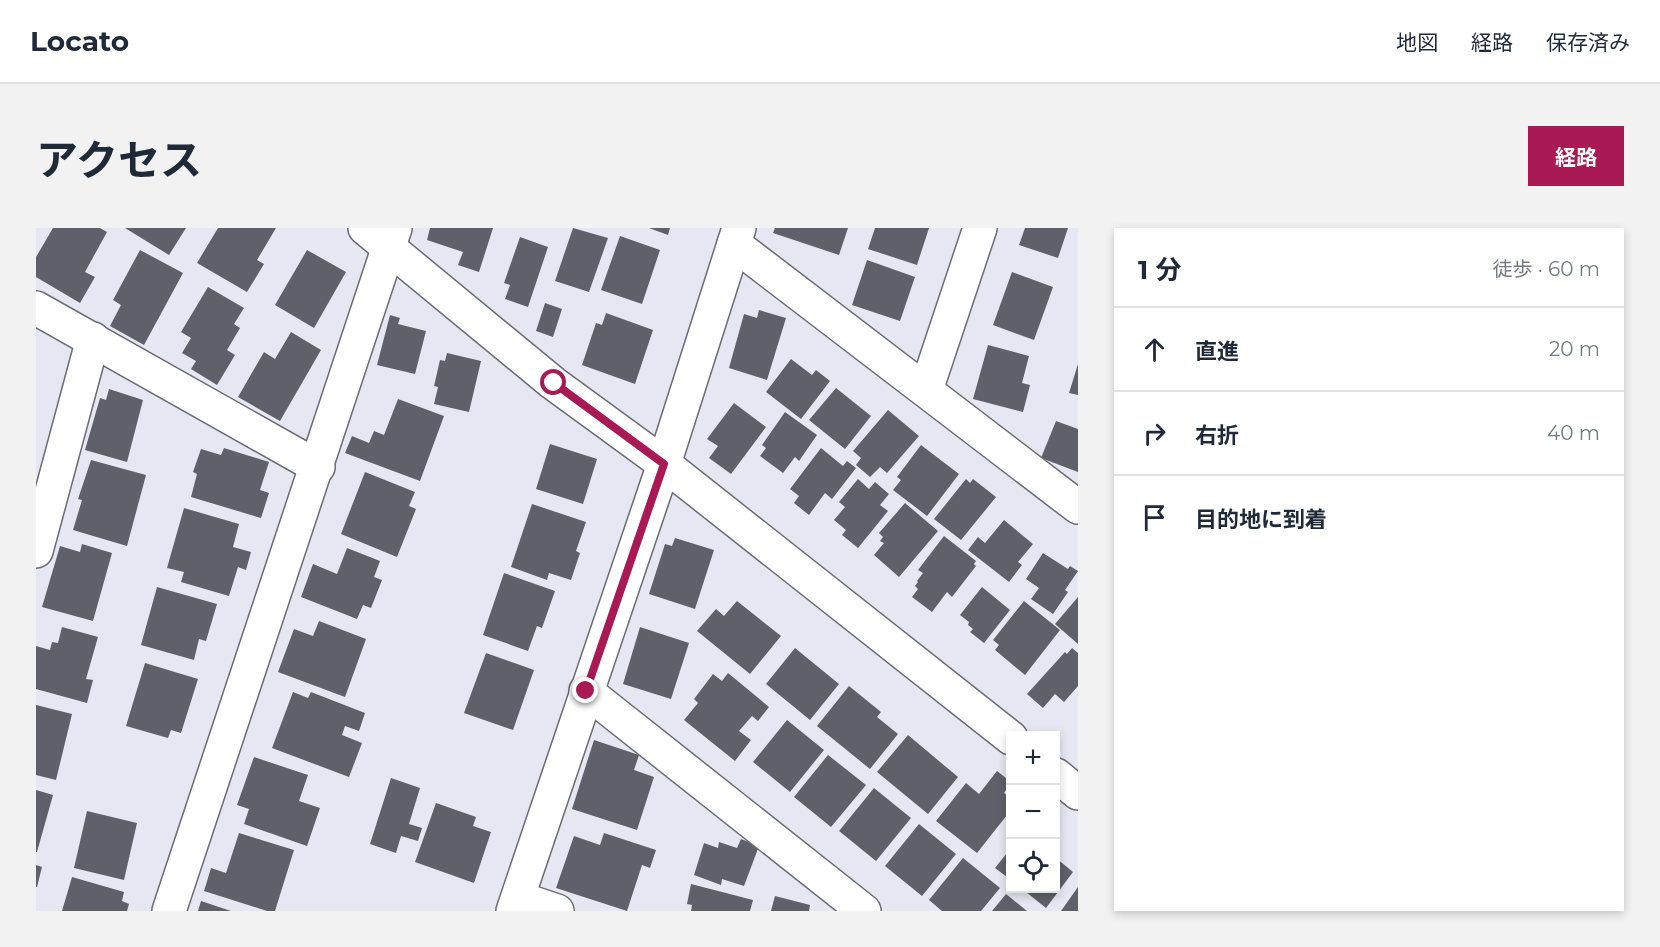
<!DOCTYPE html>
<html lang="ja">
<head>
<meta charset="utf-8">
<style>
	:root { --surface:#fff; --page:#f2f2f3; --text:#1f2937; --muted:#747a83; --line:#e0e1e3; --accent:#a91954 }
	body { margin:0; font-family:Montserrat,"Noto Sans JP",sans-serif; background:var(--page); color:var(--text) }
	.controls { position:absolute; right:18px; bottom:18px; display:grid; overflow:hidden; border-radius:0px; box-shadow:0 3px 9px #0003 }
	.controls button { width:54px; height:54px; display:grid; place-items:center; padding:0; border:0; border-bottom:2px solid var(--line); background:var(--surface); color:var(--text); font:30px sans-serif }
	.stop { position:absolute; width:18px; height:18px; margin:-14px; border:4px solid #a91954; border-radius:50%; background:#fff }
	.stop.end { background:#a91954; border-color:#fff; box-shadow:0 2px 6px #0008 }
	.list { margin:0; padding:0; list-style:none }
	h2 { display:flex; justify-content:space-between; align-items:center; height:78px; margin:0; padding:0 24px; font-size:26px }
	h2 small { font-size:20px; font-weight:400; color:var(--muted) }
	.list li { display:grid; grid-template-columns:39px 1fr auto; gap:18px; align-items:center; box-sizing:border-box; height:84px; padding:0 24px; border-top:2px solid var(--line) }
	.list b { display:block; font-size:22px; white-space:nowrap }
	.list em { font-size:20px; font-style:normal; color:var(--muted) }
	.icon { flex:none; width:33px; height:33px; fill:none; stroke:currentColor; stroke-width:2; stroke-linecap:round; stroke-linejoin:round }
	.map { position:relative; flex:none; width:1042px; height:683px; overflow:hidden; border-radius:0px }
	header { display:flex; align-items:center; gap:36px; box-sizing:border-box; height:84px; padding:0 30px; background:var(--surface); border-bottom:2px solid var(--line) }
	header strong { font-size:28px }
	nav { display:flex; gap:33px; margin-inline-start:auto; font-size:21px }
	.intro { display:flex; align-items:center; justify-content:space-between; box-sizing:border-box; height:144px; padding:0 36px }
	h1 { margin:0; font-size:42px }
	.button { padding:15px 27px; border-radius:0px; background:var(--accent); color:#fff; font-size:21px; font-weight:700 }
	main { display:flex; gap:36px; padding:0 36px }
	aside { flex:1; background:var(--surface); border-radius:0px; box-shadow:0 3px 9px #0003 }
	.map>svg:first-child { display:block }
	.building { fill:#60606a }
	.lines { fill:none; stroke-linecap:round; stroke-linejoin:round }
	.minor-casing { stroke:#6c6b75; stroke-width:36 }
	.tertiary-casing { stroke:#6c6b75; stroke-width:36 }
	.minor { stroke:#fff; stroke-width:33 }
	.tertiary { stroke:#fff; stroke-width:33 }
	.route { stroke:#a91954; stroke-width:8 }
</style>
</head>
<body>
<header>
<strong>Locato</strong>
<nav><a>地図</a><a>経路</a><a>保存済み</a></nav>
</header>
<div class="intro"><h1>アクセス</h1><a class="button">経路</a></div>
<main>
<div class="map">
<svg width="1042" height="683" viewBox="0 0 1042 683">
	<rect width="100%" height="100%" fill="#e7e7f3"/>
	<g class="building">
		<polygon points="17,0 64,0 71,4 49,44 59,49 44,75 0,49 0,29"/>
		<polygon points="89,0 150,0 133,27"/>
		<polygon points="182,0 240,0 221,32 228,36 211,64 161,35"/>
		<polygon points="394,0 457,0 443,44 422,37 427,24 391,12"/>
		<polygon points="537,0 572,10 553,64 519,53"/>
		<polygon points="613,0 634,0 632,7"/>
		<polygon points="739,0 812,0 803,27 737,5"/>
		<polygon points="839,0 893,0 881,37 832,21"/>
		<polygon points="989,0 1032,0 1022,30 983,17"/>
		<polygon points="584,8 624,22 606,76 565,62"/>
		<polygon points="484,9 512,19 492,79 469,71 474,57 468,55"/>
		<polygon points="104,22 147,45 108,117 74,98 85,77 77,72"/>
		<polygon points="271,22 310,44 278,100 239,77"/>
		<polygon points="831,32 879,49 864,93 816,77"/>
		<polygon points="976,44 1017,59 998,112 957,97"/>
		<polygon points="172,59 208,80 198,96 204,100 191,122 199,127 181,157 155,141 160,133 146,125 155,110 145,104"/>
		<polygon points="509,75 526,81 517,109 500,103"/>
		<polygon points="723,82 750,90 731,152 693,140 708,86 721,90"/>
		<polygon points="570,85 617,102 599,156 546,137 560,95 566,97"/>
		<polygon points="354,87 364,90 362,96 390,103 379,146 341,137"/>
		<polygon points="255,104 285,122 244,193 202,169 228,124 239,131"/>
		<polygon points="952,117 993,128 986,155 994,157 987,184 937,171"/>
		<polygon points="411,125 445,133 433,184 398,176 402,159 398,158 404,132 409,133"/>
		<polygon points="755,131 776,147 780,142 794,153 765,191 730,164"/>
		<polygon points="1042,136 1042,167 1033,165"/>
		<polygon points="800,160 835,188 809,221 773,192"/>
		<polygon points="73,161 107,172 91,234 49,222 64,170 70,172"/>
		<polygon points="362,171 408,188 384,253 309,225 316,208 333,215 338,203 348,207"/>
		<polygon points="698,175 730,199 695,246 673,230 682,218 671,211"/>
		<polygon points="852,182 883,208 851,245 844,239 834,249 820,237 825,230 817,223"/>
		<polygon points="749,184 781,207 763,233 759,229 747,245 724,228 730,220 726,217"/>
		<polygon points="1020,193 1042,201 1042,244 1005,230"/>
		<polygon points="514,216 561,231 547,276 500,261"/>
		<polygon points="885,217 923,246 891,288 857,262 865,252 861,249"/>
		<polygon points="188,220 233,234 224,262 233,265 225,290 155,269 161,246 157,244 165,221 185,227"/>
		<polygon points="785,220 807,238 811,233 820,240 796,271 789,265 773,287 758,275 763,268 754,261"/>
		<polygon points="55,232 110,247 91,318 37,302 46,272 42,271"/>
		<polygon points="329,244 379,264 373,278 380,281 361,329 305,306"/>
		<polygon points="822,251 833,261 839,254 853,266 844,277 852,283 822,320 806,307 810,302 798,292 809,279 803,274"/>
		<polygon points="930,251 934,255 937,251 960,269 925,312 898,291"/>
		<polygon points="869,275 902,303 863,349 838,327 848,315 844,313 847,309 843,305"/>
		<polygon points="496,276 550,294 540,323 544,325 535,352 513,345 511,352 475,339"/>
		<polygon points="148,280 203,296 197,319 215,324 210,342 202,339 193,368 145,354 148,344 131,340"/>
		<polygon points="968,292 997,316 982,334 986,337 973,354 932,322 942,309 949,315"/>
		<polygon points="908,308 940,333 938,336 940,338 916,369 911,364 896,384 876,369 882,361 879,358 882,354 881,353 887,345 882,342"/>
		<polygon points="639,310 678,322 659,381 613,366 629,316 636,318"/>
		<polygon points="46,316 76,325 57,393 6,379 24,318 44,324"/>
		<polygon points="311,320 344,333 338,349 346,352 335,380 327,377 321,391 265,369 277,336 301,346"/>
		<polygon points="1007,325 1032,341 1034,338 1042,343 1029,362 1032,364 1017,386 995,371 1003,360 990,351"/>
		<polygon points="468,345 519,363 506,400 501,398 492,423 447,407"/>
		<polygon points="121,359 181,376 170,413 163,411 158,432 105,417"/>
		<polygon points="946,359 974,382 948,415 934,404 937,401 932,397 933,394 924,387"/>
		<polygon points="1042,369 1042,416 1019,396"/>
		<polygon points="701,373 745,408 714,446 661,403 680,381 688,388"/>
		<polygon points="988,373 1024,402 989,447 959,422 963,417 957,412"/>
		<polygon points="283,393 330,411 309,469 242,444 258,401 277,408"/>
		<polygon points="26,399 62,409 50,451 57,452 51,475 0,461 0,418 14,422 16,414 22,415"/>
		<polygon points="604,399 653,415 635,471 587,456"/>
		<polygon points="759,420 803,456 774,492 730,456"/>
		<polygon points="1036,420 1042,425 1042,458 1028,474 1019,466 1007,480 991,466 1029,424 1031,426"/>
		<polygon points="450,425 498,442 477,502 428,485"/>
		<polygon points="109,435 162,451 145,505 135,502 132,510 90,498"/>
		<polygon points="692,445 733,479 722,493 716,488 703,503 715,512 699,533 648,492 662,475 658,471 677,446 686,453"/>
		<polygon points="813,458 845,484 841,489 862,506 834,541 781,498"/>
		<polygon points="257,464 272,470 275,464 329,485 323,503 309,498 306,507 326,515 313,549 236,520"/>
		<polygon points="0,477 36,486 20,552 0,547"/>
		<polygon points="751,492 788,522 754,564 717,534"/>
		<polygon points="872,507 922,549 892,586 841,544"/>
		<polygon points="558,512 603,527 598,542 618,549 601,602 536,581"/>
		<polygon points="792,527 830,557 795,599 758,569"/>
		<polygon points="218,529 272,547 263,573 284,580 271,618 208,596 213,581 201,577"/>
		<polygon points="961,543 975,554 968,565 975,570 975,582 941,625 900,593 930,555 943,566"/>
		<polygon points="355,550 384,560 373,596 386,600 382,613 365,608 360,625 334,616"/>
		<polygon points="838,560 875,590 840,633 803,603"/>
		<polygon points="0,562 17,567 1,624 0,624"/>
		<polygon points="400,575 440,589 437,598 455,604 438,655 379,634"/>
		<polygon points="51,583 101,595 88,652 38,640"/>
		<polygon points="883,596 920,626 886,668 849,638"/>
		<polygon points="203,605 258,622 239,683 231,683 168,663 175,640 190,645"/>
		<polygon points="568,605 620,622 614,640 606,637 591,683 520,660 538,608 564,617"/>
		<polygon points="705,611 723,618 708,658 686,651 685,657 658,647 668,615 682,620 683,614 701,620"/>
		<polygon points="975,620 975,652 959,640"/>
		<polygon points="927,630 964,660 945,683 906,683 893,672"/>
		<polygon points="1020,630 1037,644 1010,680 985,660 1020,660"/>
		<polygon points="0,637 6,639 1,659 0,659"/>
		<polygon points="36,649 88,664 86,673 93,676 91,683 26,683"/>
		<polygon points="655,656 717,672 714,683 655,683 656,677 651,676"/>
		<polygon points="1042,659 1042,683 1025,683"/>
		<polygon points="970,666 991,683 956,683"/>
		<polygon points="739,668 774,677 773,683 735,683"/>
		<polygon points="165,673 195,683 162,683"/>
	</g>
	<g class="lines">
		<defs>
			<g id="minor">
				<polyline points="698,16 1042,279"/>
				<polyline points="0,80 282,239"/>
				<polyline points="890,162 944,0"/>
				<polyline points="0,323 57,111"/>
				<polyline points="550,463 828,683"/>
				<polyline points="482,670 521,683"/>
				<polyline points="133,683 359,0"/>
				<polyline points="477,683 628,236"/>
			</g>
			<g id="tertiary">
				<polyline points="329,0 517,155 628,236 975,510"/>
				<polyline points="628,236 703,0"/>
				<polyline points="1020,547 1042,565"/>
			</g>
		</defs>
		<use href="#minor" class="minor-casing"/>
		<use href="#tertiary" class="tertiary-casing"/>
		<use href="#minor" class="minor"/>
		<use href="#tertiary" class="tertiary"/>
	</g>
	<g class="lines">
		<polyline class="route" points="518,155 628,236 550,463"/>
	</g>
</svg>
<div class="controls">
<button>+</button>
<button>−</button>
<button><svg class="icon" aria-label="locate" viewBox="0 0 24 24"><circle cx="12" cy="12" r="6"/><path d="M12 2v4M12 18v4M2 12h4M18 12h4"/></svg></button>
</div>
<div class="stop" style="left:518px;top:155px"></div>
<div class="stop end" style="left:550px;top:463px"></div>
</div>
<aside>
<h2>1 分<small>徒歩 · 60 m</small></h2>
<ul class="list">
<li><svg class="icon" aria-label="ahead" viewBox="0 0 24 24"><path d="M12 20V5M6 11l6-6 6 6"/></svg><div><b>直進</b></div><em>20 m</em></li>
<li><svg class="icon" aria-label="right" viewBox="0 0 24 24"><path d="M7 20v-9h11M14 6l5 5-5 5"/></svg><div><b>右折</b></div><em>40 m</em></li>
<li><svg class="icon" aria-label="arrive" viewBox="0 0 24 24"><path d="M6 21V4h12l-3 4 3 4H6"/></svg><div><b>目的地に到着</b></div></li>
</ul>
</aside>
</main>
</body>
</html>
